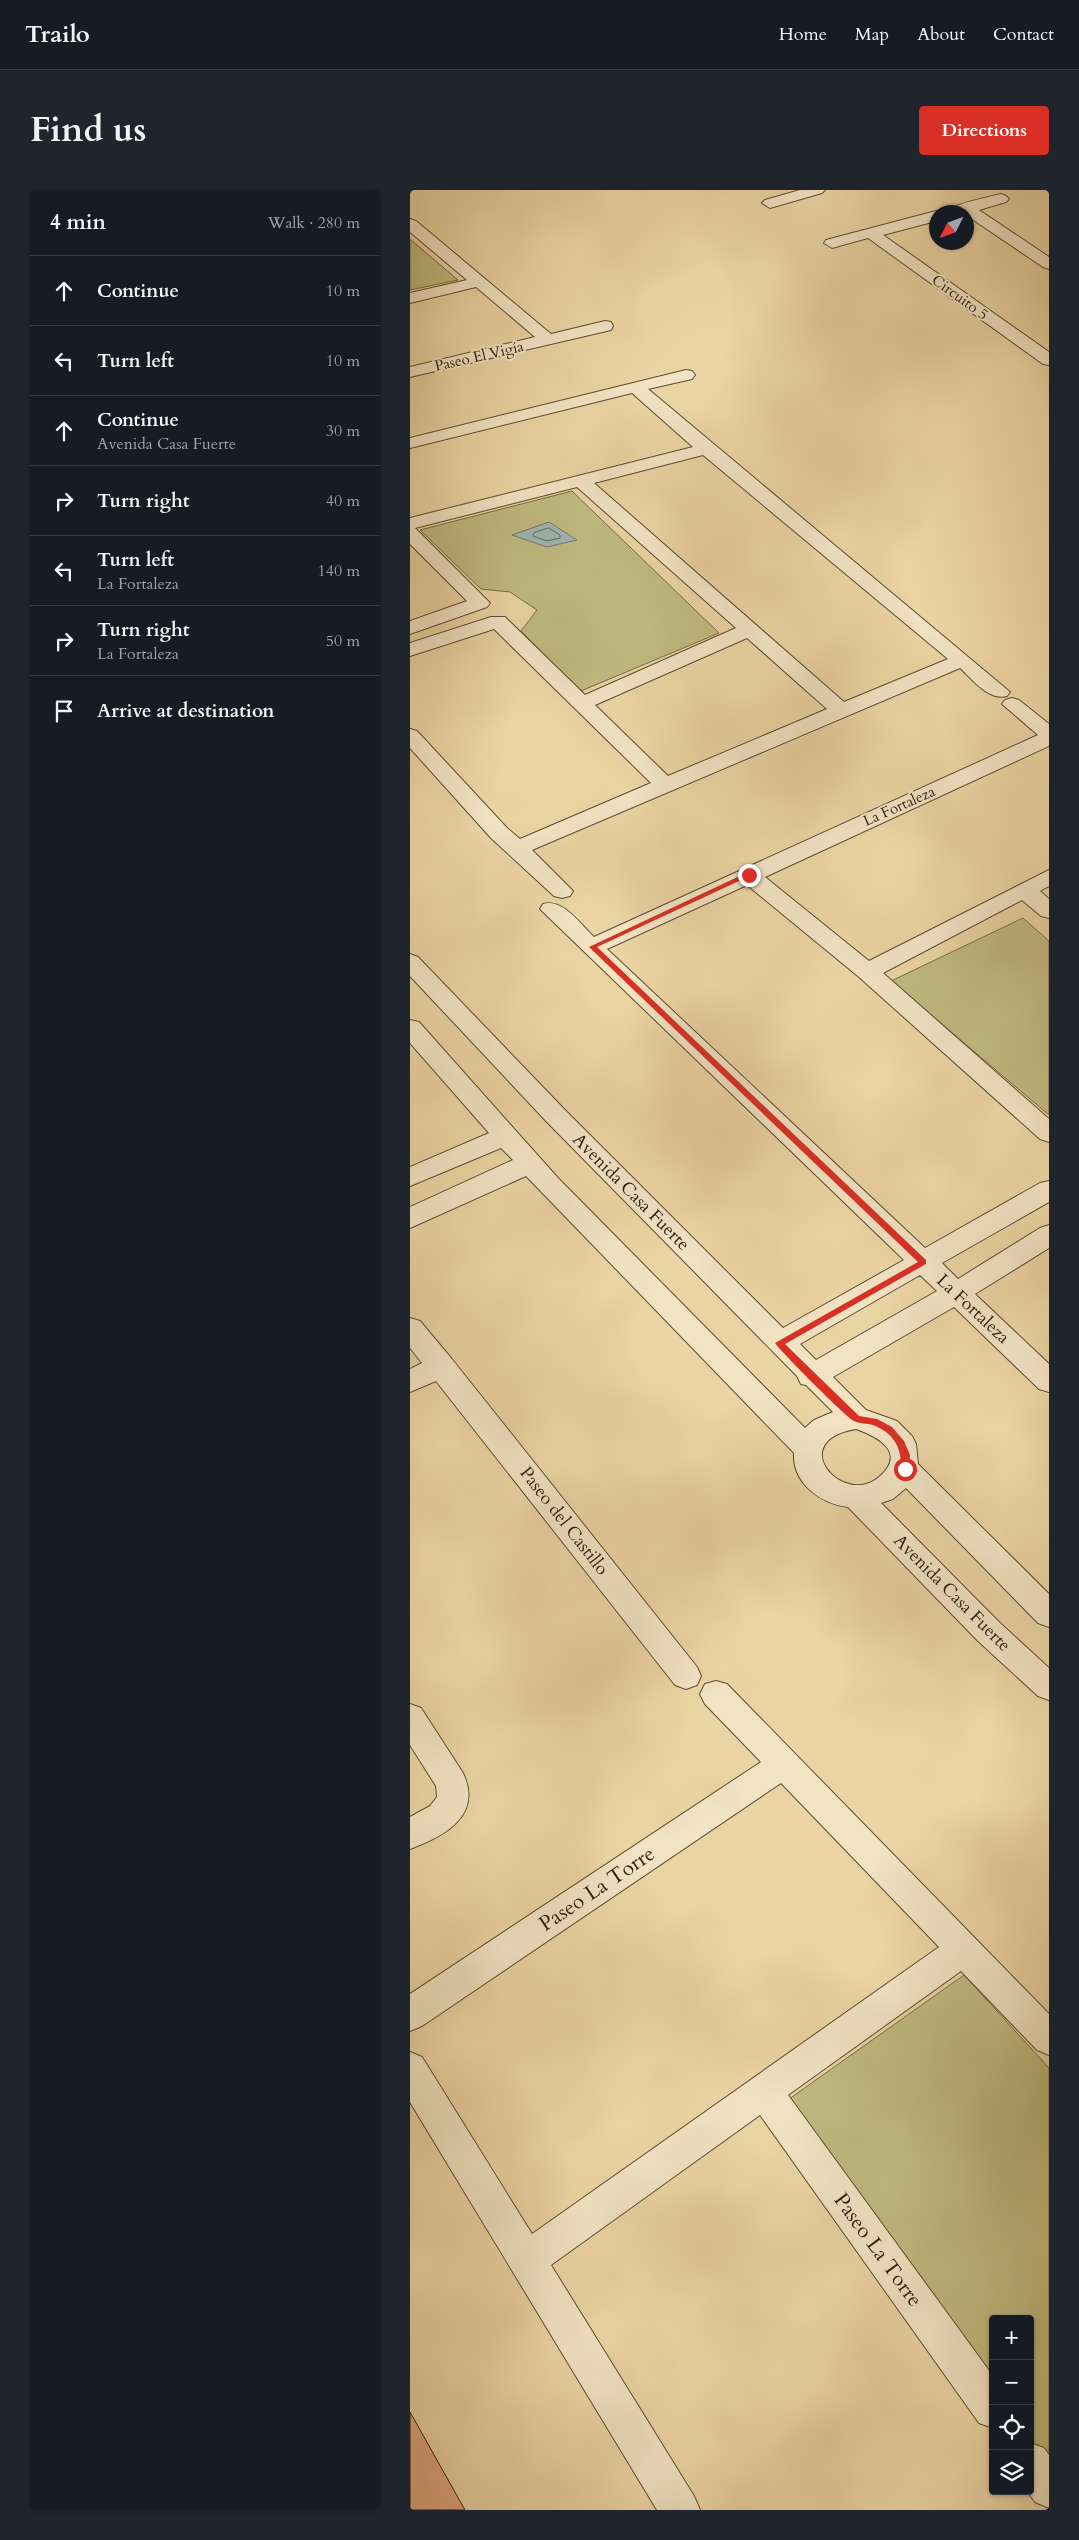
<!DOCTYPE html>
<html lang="en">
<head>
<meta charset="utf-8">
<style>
	:root { --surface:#171b24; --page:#20242c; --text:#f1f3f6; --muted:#9ea1a6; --line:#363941; --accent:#d93025 }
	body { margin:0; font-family:Cardo,serif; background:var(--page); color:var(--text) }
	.controls { position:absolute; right:15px; bottom:15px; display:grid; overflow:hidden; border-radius:5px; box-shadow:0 1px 4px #0004 }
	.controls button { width:45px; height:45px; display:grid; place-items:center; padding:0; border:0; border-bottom:1px solid var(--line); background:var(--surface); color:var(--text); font:25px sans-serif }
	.compass { position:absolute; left:519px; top:15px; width:45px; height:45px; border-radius:50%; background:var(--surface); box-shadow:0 1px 4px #0004; rotate:228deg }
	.stop { position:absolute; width:15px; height:15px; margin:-11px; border:4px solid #d93025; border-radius:50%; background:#fff }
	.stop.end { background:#d93025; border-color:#fff; box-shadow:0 1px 5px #0008 }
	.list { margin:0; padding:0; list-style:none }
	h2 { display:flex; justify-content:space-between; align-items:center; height:65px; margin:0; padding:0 20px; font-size:21px }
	h2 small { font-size:16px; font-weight:400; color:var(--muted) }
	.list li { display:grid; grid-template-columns:32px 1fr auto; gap:15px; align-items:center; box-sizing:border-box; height:70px; padding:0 20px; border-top:1px solid var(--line) }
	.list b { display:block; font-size:19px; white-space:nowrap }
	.list p { margin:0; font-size:16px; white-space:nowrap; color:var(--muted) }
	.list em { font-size:16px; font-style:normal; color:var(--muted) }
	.icon { flex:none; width:28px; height:28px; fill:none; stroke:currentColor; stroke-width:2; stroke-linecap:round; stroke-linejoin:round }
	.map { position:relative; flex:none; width:639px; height:2320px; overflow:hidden; border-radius:5px }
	header { display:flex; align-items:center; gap:30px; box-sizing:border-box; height:70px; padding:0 25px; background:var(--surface); border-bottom:1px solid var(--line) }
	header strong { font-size:24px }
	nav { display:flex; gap:28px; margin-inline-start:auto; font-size:18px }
	.intro { display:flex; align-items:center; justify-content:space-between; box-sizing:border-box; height:120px; padding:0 30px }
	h1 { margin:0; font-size:35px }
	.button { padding:12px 22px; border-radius:5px; background:var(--accent); color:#fff; font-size:18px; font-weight:700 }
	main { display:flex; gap:30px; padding:0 30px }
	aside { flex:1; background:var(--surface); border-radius:5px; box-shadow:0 1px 4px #0004 }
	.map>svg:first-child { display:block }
	.green { fill:#c0ba80; stroke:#766c46 }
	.water { fill:#9fb5b3; stroke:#717970 }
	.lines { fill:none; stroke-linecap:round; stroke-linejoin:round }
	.shore { stroke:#666a5f; stroke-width:1 }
	.building { fill:#dea67e; stroke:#2c1e0b }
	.minor-casing { stroke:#5c4c31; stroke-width:2 }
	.minor { fill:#f2e3c3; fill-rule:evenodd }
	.route { fill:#d93025 }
	.labels { text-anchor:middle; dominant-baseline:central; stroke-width:4; stroke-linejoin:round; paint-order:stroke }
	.far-street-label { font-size:15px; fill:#2c1e0b; stroke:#f2e3c3 }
	.street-label { font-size:18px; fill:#2c1e0b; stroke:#f2e3c3 }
	.near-street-label { font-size:21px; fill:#2c1e0b; stroke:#f2e3c3 }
</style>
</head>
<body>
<header>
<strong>Trailo</strong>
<nav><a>Home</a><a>Map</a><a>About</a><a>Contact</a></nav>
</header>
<div class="intro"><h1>Find us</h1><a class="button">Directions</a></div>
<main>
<aside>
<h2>4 min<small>Walk · 280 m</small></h2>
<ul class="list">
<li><svg class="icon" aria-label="ahead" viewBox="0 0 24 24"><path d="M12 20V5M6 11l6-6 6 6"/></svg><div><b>Continue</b></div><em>10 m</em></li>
<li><svg class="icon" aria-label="left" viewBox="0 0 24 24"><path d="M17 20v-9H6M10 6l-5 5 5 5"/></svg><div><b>Turn left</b></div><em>10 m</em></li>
<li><svg class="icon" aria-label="ahead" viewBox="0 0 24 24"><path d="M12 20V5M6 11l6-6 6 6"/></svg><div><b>Continue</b><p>Avenida Casa Fuerte</p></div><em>30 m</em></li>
<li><svg class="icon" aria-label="right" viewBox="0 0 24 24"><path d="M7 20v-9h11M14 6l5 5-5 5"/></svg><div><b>Turn right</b></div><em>40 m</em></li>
<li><svg class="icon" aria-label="left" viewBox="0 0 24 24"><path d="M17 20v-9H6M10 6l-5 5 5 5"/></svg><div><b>Turn left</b><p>La Fortaleza</p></div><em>140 m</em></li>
<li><svg class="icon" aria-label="right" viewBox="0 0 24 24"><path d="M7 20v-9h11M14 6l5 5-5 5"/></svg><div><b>Turn right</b><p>La Fortaleza</p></div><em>50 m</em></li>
<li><svg class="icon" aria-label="arrive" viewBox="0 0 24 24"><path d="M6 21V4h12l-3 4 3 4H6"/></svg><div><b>Arrive at destination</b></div></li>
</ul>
</aside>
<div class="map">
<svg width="639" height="2320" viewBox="0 0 639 2320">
	<rect width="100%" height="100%" fill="#ebd4a3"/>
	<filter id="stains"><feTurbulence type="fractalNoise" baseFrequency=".004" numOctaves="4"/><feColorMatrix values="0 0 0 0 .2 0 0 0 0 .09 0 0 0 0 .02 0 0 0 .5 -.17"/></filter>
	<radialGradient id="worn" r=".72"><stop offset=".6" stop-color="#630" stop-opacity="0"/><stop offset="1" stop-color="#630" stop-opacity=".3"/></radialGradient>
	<g class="green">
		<polygon points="0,49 48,90 0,100"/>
		<polygon points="162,301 309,443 171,501 111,441 127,420 100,402 71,399 10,340"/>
		<polygon points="613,728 639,751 639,925 481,791"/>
		<polygon points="554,1785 639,1878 639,2288 620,2262 620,2129 583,2129 583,2209 372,1914"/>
	</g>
	<polygon class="water" points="139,332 167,350 137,357 102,345"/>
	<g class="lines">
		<polygon class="shore" points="139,338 150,345 150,348 137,351 123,346 124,343"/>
	</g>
	<polygon class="building" points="0,2222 55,2320 0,2320"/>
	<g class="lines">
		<defs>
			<g id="minor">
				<polygon points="390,0 415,0 412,3 360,18 352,13 355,10"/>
				<path d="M591,4L596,6L599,9L596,12L569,20L639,67V79L633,77L556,25V22H536C542,14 579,7 591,4Z"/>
				<polygon points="526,21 531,22 526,22 526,31 473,45 639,162 639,175 633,174 458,48 422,58 414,53 416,50"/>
				<polygon points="0,29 6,31 141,144 195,131 201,132 203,136 201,140 0,187 0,177 125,147 66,97 0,113 0,103 57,90 0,42"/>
				<path d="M276,180L282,181L285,185L282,189L238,199L600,502L597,506C579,511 563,490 550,478L122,660L163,701L160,706L152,708L144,706L81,648L0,558V539L7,541L97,638L110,649L241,593L84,439L0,466V453L81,427H95L175,505L326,438L167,297L5,338L80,413L77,417L0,444V431L57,411L0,354V328L283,257L222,203L0,258V248ZM293,265L538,469L434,512L184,293ZM337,448L417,519L258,586L185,515Z"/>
				<path d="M602,508L609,510L639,534V556L355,687L459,771L639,680V696L630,701L639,709V728L631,726L612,710L473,783L639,929V952L630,949L449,787L337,695L197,759L515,1058L630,993L639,991V1012L532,1073L548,1089L630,1038L639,1035V1058L565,1104L639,1174V1202L629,1199L544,1117L423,1187L456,1220L487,1231L502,1246L506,1254L508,1274L639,1404V1437L628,1433L496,1298L483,1309L471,1313L590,1433L639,1478V1510L628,1506L568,1451L438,1317C411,1314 382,1293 384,1263L116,986L0,1038V1017L103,970L91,958L0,996V977L79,943L0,853V830L9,832L148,988L395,1238L404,1230L423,1222L396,1195L391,1194L387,1186L136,931L0,786V764L8,767L154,919L373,1138L494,1070L130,719L133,714C153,708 170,734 184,747L628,545L592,514L595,510ZM510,1085L527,1101L406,1170L390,1154ZM446,1239C469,1247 497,1263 469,1287C433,1318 374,1251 446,1239Z"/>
				<polygon points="0,1128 10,1131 41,1168 287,1477 291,1486 287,1495 276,1499 265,1495 26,1191 0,1202 0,1179 12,1173 0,1158"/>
				<polygon points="306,1491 317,1494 639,1824 639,1865 627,1860 551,1781 378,1905 583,2186 583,2238 569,2233 350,1925 141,2075 284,2306 290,2320 247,2320 0,1912 0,1862 12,1867 122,2044 529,1757 371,1593 12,1836 0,1841 0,1804 351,1572 295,1514 290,1504 295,1494"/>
				<path d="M0,1514L11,1518L53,1583C73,1625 35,1646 0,1659V1627L20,1616L27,1607L26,1596L0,1555Z"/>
				<polygon points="620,2253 634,2258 639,2265 639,2318 625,2312 617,2301 620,2301"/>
			</g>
		</defs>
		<use href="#minor" class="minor-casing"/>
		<use href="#minor" class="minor"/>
	</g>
	<path class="route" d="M336,683L342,685L187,757L516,1070V1074L375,1154L449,1226L467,1229L482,1237L494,1251L500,1265L499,1279L495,1283L491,1279C492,1258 484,1243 463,1235C457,1233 450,1234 444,1231C436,1227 372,1163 365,1153L508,1072L179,757Z"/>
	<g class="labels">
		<g class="far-street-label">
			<text transform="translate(550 107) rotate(36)">Circuito 5</text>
			<text transform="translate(69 166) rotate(-13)">Paseo El Vigía</text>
			<text transform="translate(489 616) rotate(-24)">La Fortaleza</text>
		</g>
		<g class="street-label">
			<text transform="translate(221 1002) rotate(45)">Avenida Casa Fuerte</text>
			<text transform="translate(563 1119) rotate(43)">La Fortaleza</text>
			<text transform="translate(154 1331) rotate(52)">Paseo del Castillo</text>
			<text transform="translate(542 1403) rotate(45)">Avenida Casa Fuerte</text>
		</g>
		<g class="near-street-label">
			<text transform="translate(187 1699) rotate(-34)">Paseo La Torre</text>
			<text transform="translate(468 2060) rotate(54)">Paseo La Torre</text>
		</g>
	</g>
	<rect width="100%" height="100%" filter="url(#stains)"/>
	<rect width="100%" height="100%" fill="url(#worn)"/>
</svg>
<div class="controls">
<button>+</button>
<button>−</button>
<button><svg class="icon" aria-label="locate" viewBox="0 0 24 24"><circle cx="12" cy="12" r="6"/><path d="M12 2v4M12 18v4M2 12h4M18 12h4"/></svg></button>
<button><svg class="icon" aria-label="layers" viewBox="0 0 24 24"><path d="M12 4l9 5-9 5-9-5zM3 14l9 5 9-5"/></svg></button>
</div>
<svg class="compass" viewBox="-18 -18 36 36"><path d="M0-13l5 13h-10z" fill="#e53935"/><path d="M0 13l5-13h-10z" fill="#9ea1a6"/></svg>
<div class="stop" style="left:495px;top:1279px"></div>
<div class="stop end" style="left:339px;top:685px"></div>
</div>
</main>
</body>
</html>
